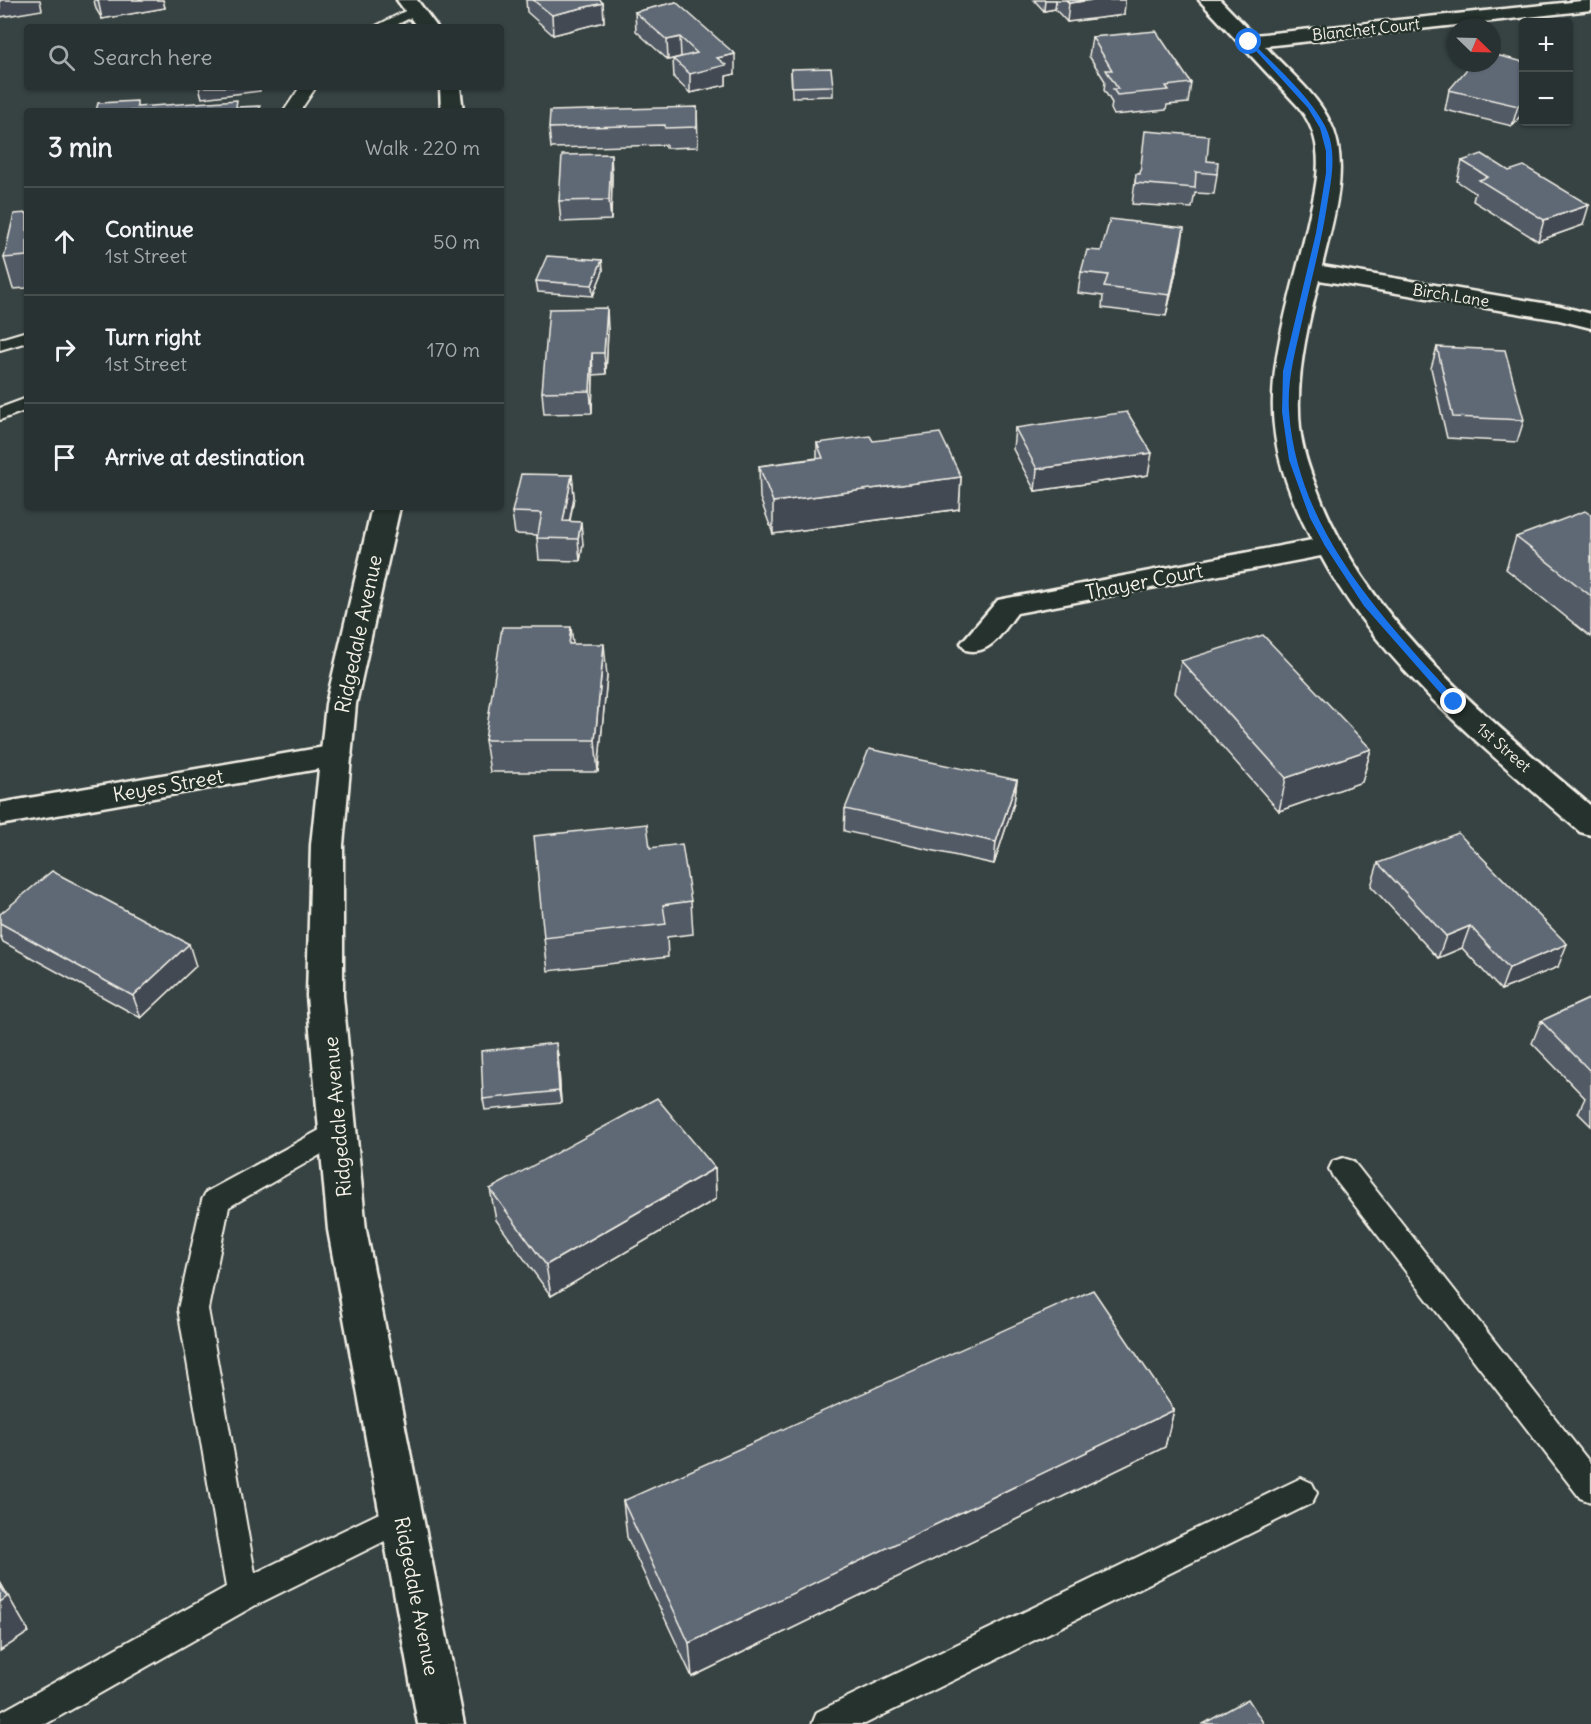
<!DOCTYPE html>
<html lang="en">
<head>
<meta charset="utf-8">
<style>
	:root { --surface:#293232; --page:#313a3a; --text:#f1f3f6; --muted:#a5aaac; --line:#454d4d }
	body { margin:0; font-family:Delius,sans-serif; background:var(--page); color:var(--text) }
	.controls { position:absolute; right:18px; top:18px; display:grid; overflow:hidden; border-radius:6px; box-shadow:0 2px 4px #0004 }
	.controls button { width:54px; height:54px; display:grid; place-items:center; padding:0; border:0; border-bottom:2px solid var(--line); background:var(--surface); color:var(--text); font:30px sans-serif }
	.compass { position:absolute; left:1447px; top:18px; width:54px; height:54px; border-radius:50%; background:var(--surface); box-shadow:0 2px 4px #0004; rotate:113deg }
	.stop { position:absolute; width:18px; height:18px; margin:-14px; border:4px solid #1a73e8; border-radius:50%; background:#fff }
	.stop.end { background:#1a73e8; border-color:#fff; box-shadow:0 2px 6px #0008 }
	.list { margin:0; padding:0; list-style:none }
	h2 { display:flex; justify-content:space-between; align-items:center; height:78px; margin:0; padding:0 24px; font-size:26px }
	h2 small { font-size:20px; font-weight:400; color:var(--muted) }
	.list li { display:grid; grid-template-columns:39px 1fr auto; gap:18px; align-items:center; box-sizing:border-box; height:108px; padding:0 24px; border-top:2px solid var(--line) }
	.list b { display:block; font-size:22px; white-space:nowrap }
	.list p { margin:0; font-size:20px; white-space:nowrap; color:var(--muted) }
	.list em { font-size:20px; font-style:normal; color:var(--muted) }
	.icon { flex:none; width:33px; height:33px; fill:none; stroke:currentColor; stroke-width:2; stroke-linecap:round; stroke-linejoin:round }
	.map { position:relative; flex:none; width:1591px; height:1724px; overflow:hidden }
	.search { position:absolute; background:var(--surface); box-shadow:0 2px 4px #0004; left:24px; top:24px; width:480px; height:66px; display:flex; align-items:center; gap:15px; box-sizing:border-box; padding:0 21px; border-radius:6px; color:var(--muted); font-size:22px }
	.panel { position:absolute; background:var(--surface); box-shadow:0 2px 4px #0004; left:24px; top:108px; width:480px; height:402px; border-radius:6px }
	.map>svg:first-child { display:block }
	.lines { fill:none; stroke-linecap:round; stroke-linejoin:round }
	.service-casing { stroke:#f4f1e8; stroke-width:4 }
	.minor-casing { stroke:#f4f1e8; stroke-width:5 }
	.secondary-casing { stroke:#f4f1e8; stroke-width:5 }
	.service { fill:#26332d; fill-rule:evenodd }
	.minor { fill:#26332d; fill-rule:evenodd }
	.secondary { fill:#26332d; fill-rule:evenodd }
	.wall { fill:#515a65; stroke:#f4f1e8; stroke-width:1.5 }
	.shaded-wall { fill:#424a53; stroke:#f4f1e8; stroke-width:1.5 }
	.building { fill:#5e6976; stroke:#f4f1e8; stroke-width:1.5 }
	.route { fill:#1a73e8 }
	.labels { text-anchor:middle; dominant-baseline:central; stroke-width:5; stroke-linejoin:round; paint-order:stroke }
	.far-street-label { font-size:16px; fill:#f4f1e8; stroke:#26332d }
	.street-label { font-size:20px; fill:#f4f1e8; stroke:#26332d }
</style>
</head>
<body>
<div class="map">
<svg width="1591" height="1724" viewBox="0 0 1591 1724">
	<rect width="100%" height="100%" fill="#374343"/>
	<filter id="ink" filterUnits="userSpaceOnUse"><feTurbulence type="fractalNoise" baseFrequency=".0167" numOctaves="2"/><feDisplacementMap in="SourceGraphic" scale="12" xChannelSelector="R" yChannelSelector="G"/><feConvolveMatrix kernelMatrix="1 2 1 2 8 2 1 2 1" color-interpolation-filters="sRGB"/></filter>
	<g filter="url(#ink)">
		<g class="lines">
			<defs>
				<g id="service">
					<polygon points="415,6 420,7 422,10 420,13 392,27 374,27"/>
					<polygon points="300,87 316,87 300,111 284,111"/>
					<polygon points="27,331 27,342 0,350 0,339"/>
					<polygon points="27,398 27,410 0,420 0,408"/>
					<polygon points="338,1120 348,1123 352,1131 348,1139 229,1207 208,1309 255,1573 402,1502 413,1507 418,1517 413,1527 254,1606 46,1724 0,1724 1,1712 226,1587 178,1309 202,1200 206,1192"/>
					<polygon points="1343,1158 1353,1161 1591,1464 1591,1502 1580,1498 1333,1177 1329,1169 1333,1161"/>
					<polygon points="1301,1478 1312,1483 1317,1493 1312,1503 865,1724 812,1724 817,1712"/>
				</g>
				<g id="minor">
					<path d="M1199,0H1220L1254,35L1591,0V10L1265,46C1287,70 1316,93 1330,122C1352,165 1332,222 1322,266L1560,306L1591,314V328L1559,320L1319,280C1307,328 1295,378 1300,428C1302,449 1309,469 1317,489C1367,623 1486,716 1591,806V835L1580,832C1488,751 1379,665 1321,556L1017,613C1003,631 991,656 966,650L961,643L998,600L1312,540C1289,496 1271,448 1273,397C1275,336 1297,277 1309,218C1314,196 1320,173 1317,150C1315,133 1308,118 1297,105Z"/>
					<polygon points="336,745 347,748 352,756 347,764 0,825 0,803"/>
				</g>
				<g id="secondary">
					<polygon points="397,0 417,0 437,27 417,27"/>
					<polygon points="440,87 460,87 463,111 441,111"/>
					<polygon points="372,507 400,507 356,704 343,845 343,996 366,1230 464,1724 418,1724 328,1230 307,996 311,845 326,704"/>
				</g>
			</defs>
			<use href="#service" class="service-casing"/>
			<use href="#minor" class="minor-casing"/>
			<use href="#secondary" class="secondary-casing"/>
			<use href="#service" class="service"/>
			<use href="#minor" class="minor"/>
			<use href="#secondary" class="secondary"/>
		</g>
		<g class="wall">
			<polygon points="94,0 163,0 165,8 102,19 96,9"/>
			<polygon points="526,0 600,0 603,3 604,22 553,35 527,12"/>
			<polygon points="1034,0 1125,0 1124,15 1067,22 1055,9 1044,11"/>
			<polygon points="676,2 735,74 726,76 726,85 690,93 674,78 673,59 681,57 668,60 636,31 635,12"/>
			<polygon points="1092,37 1191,83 1188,103 1167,105 1166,110 1114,115 1111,109 1112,103 1104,90 1105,81 1089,56"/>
			<polygon points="1524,62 1524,111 1512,126 1445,110 1449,90 1479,65"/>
			<polygon points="791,69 833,86 833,96 792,97"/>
			<polygon points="697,107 698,147 666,148 666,145 551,148 549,128"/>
			<polygon points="1207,161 1217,174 1214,194 1195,193 1192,208 1132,204 1136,174 1140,174"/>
			<polygon points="1462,161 1583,225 1538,241 1473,201 1475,193 1457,181"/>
			<polygon points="612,174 611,220 561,222 559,201"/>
			<polygon points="27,213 27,288 13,289 4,258"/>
			<polygon points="1181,249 1166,316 1102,308 1103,296 1078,293 1081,272 1101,251"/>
			<polygon points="602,260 603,271 593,296 538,292 536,281"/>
			<polygon points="608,329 606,374 593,375 592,413 544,414 542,392"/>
			<polygon points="1437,347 1524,420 1517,442 1447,438 1431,368"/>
			<polygon points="1015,428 1148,475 1035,491 1013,449"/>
			<polygon points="817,443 961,477 959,509 773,534 760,498 759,466 817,458"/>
			<polygon points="572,475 574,497 570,521 583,544 580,561 539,560 537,538 537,535 515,534 512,512"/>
			<polygon points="1591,515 1591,637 1506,569 1516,537"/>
			<polygon points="1181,661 1371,749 1362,782 1279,811 1175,693"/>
			<polygon points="607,676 598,772 490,772 485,740"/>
			<polygon points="1017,780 1014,803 994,864 844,831 845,809"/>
			<polygon points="650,848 691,901 693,934 667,937 668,957 548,971 544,938"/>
			<polygon points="1378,863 1558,967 1501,990 1462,948 1438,958 1371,886"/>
			<polygon points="0,914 196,966 141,1018 3,942 0,935"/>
			<polygon points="1591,998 1591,1126 1578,1113 1585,1098 1532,1043 1541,1021"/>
			<polygon points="558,1055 561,1103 485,1110 483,1099"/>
			<polygon points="715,1168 716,1199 551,1296 496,1220 490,1189"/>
			<polygon points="1174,1410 1165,1447 692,1677 627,1537 623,1501"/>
		</g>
		<g class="shaded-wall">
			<polygon points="0,0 40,0 42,10 0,17"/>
			<polygon points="98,0 163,0 165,8 102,19"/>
			<polygon points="1045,0 1056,0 1055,9 1044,11"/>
			<polygon points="1092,0 1125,0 1124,15 1067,22 1069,3"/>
			<polygon points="603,3 604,22 553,35 552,15"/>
			<polygon points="680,37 681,57 668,60 667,40"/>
			<polygon points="735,54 735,74 726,76 726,85 690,93 690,74 717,58"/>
			<polygon points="199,87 260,87 260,91 202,98"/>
			<polygon points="1524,99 1524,111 1512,126 1518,106"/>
			<polygon points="611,154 612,174 611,220 609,200"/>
			<polygon points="1589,205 1583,225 1538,241 1544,220"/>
			<polygon points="1184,228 1181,249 1166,316 1170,295"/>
			<polygon points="602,260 603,271 593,296 592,285"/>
			<polygon points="607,308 608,329 606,374 604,353"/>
			<polygon points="592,353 593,375 592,413 590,391"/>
			<polygon points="1152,453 1148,475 1035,491 1037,469"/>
			<polygon points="572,475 574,497 566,539 563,521"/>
			<polygon points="961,477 959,509 773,534 773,502"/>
			<polygon points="581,522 583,544 580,561 578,539"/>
			<polygon points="571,627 575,659 569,644"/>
			<polygon points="604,644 607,676 598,772 595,740"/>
			<polygon points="1371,749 1362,782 1279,811 1286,778"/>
			<polygon points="1017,780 1014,803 994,864 996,842"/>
			<polygon points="1470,926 1462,948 1438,958 1446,936"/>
			<polygon points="189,944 196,966 141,1018 133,996"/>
			<polygon points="1567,944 1558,967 1501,990 1509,968"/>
			<polygon points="556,1043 558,1055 561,1103 559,1091"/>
			<polygon points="715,1168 716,1199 551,1296 546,1265"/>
			<polygon points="1174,1410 1165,1447 692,1677 689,1643"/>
			<polygon points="0,1582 29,1632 0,1651"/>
		</g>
		<g class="building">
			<polygon points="533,0 600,0 603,3 552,15"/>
			<polygon points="1066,0 1092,0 1069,3"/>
			<polygon points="676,2 735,54 717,58 726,65 690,74 673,59 697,53 680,37 667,40 635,12"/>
			<polygon points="1156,31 1191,83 1166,86 1169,90 1117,95 1113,89 1118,89 1106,70 1112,70 1092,37"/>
			<polygon points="1492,54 1524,62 1524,99 1518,106 1449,90 1472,63 1479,65 1481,63 1492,63"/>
			<polygon points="831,68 833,86 792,87 791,69"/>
			<polygon points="237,100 236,107 260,106 260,111 96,111 98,103 137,101 137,107"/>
			<polygon points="697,107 697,127 665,128 665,125 549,128 550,111"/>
			<polygon points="1145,131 1209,136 1207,161 1218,162 1217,174 1196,172 1195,188 1135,183 1136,174 1140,174"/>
			<polygon points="611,154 609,200 559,201 562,155"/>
			<polygon points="1482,154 1509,171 1524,166 1589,205 1544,220 1479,180 1488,177 1462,161"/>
			<polygon points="27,213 27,256 4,258 14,214"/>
			<polygon points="1110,219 1184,228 1170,295 1104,287 1108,275 1081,272 1087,250 1101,251"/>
			<polygon points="547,256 602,260 592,285 536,281"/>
			<polygon points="607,308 604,353 592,353 590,391 542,392 549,309"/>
			<polygon points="1437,347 1505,350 1524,420 1453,417"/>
			<polygon points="1127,412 1152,453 1037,469 1015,428"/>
			<polygon points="940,433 961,477 773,502 759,466 823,458 817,443 870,436 873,441"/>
			<polygon points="521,474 572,475 563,521 581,522 578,539 537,538 542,513 512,512"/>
			<polygon points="1585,511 1591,515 1591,596 1516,537"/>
			<polygon points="502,627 571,627 569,644 604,644 595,740 485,740"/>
			<polygon points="1263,635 1371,749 1286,778 1181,661"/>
			<polygon points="869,749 1017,780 996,842 845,809"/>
			<polygon points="647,824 650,848 682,844 691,901 663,905 666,924 544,938 534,836"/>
			<polygon points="1458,833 1567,944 1509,968 1470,926 1446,936 1378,863"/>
			<polygon points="52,871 189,944 133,996 0,923 0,914"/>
			<polygon points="1591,998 1591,1072 1541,1021"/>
			<polygon points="556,1043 559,1091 483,1099 481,1051"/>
			<polygon points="657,1098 715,1168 546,1265 490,1189"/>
			<polygon points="1093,1290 1174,1410 689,1643 623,1501"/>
			<polygon points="0,1585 7,1597 0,1602"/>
			<polygon points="1248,1699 1264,1724 1203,1724"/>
		</g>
	</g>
	<path class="route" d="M1247,41H1251C1276,67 1308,94 1325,126C1338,152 1331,180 1327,206C1321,244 1311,281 1303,317C1296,349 1287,379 1289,411C1297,530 1382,617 1457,700V704H1450L1364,606L1325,546L1310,518L1289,460L1282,412L1283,371L1316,233L1326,173V151L1320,128L1308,108Z"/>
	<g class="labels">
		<g class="far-street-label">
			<text transform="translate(1366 29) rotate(-6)">Blanchet Court</text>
			<text transform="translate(1451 295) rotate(9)">Birch Lane</text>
			<text transform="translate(1504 747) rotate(41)">1st Street</text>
		</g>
		<g class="street-label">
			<text transform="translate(1144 581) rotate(-11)">Thayer Court</text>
			<text transform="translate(358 634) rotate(-78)">Ridgedale Avenue</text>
			<text transform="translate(168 785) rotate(-10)">Keyes Street</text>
			<text transform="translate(337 1117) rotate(-95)">Ridgedale Avenue</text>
			<text transform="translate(417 1596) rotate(79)">Ridgedale Avenue</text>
		</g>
	</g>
</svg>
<div class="controls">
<button>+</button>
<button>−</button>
</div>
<svg class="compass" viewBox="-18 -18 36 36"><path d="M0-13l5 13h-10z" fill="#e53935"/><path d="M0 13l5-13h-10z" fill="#a5aaac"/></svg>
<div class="stop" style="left:1249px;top:42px"></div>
<div class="stop end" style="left:1454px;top:702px"></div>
<div class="search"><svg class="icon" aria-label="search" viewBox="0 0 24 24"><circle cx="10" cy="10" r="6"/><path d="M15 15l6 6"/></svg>Search here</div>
<section class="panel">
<h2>3 min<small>Walk · 220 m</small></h2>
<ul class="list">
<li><svg class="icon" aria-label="ahead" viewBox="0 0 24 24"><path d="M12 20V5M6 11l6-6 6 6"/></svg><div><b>Continue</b><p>1st Street</p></div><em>50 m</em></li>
<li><svg class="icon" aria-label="right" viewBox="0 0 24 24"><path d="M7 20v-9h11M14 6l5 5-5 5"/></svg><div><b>Turn right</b><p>1st Street</p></div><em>170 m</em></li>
<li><svg class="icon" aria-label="arrive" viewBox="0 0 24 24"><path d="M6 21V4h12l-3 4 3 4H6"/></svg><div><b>Arrive at destination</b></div></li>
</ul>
</section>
</div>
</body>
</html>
